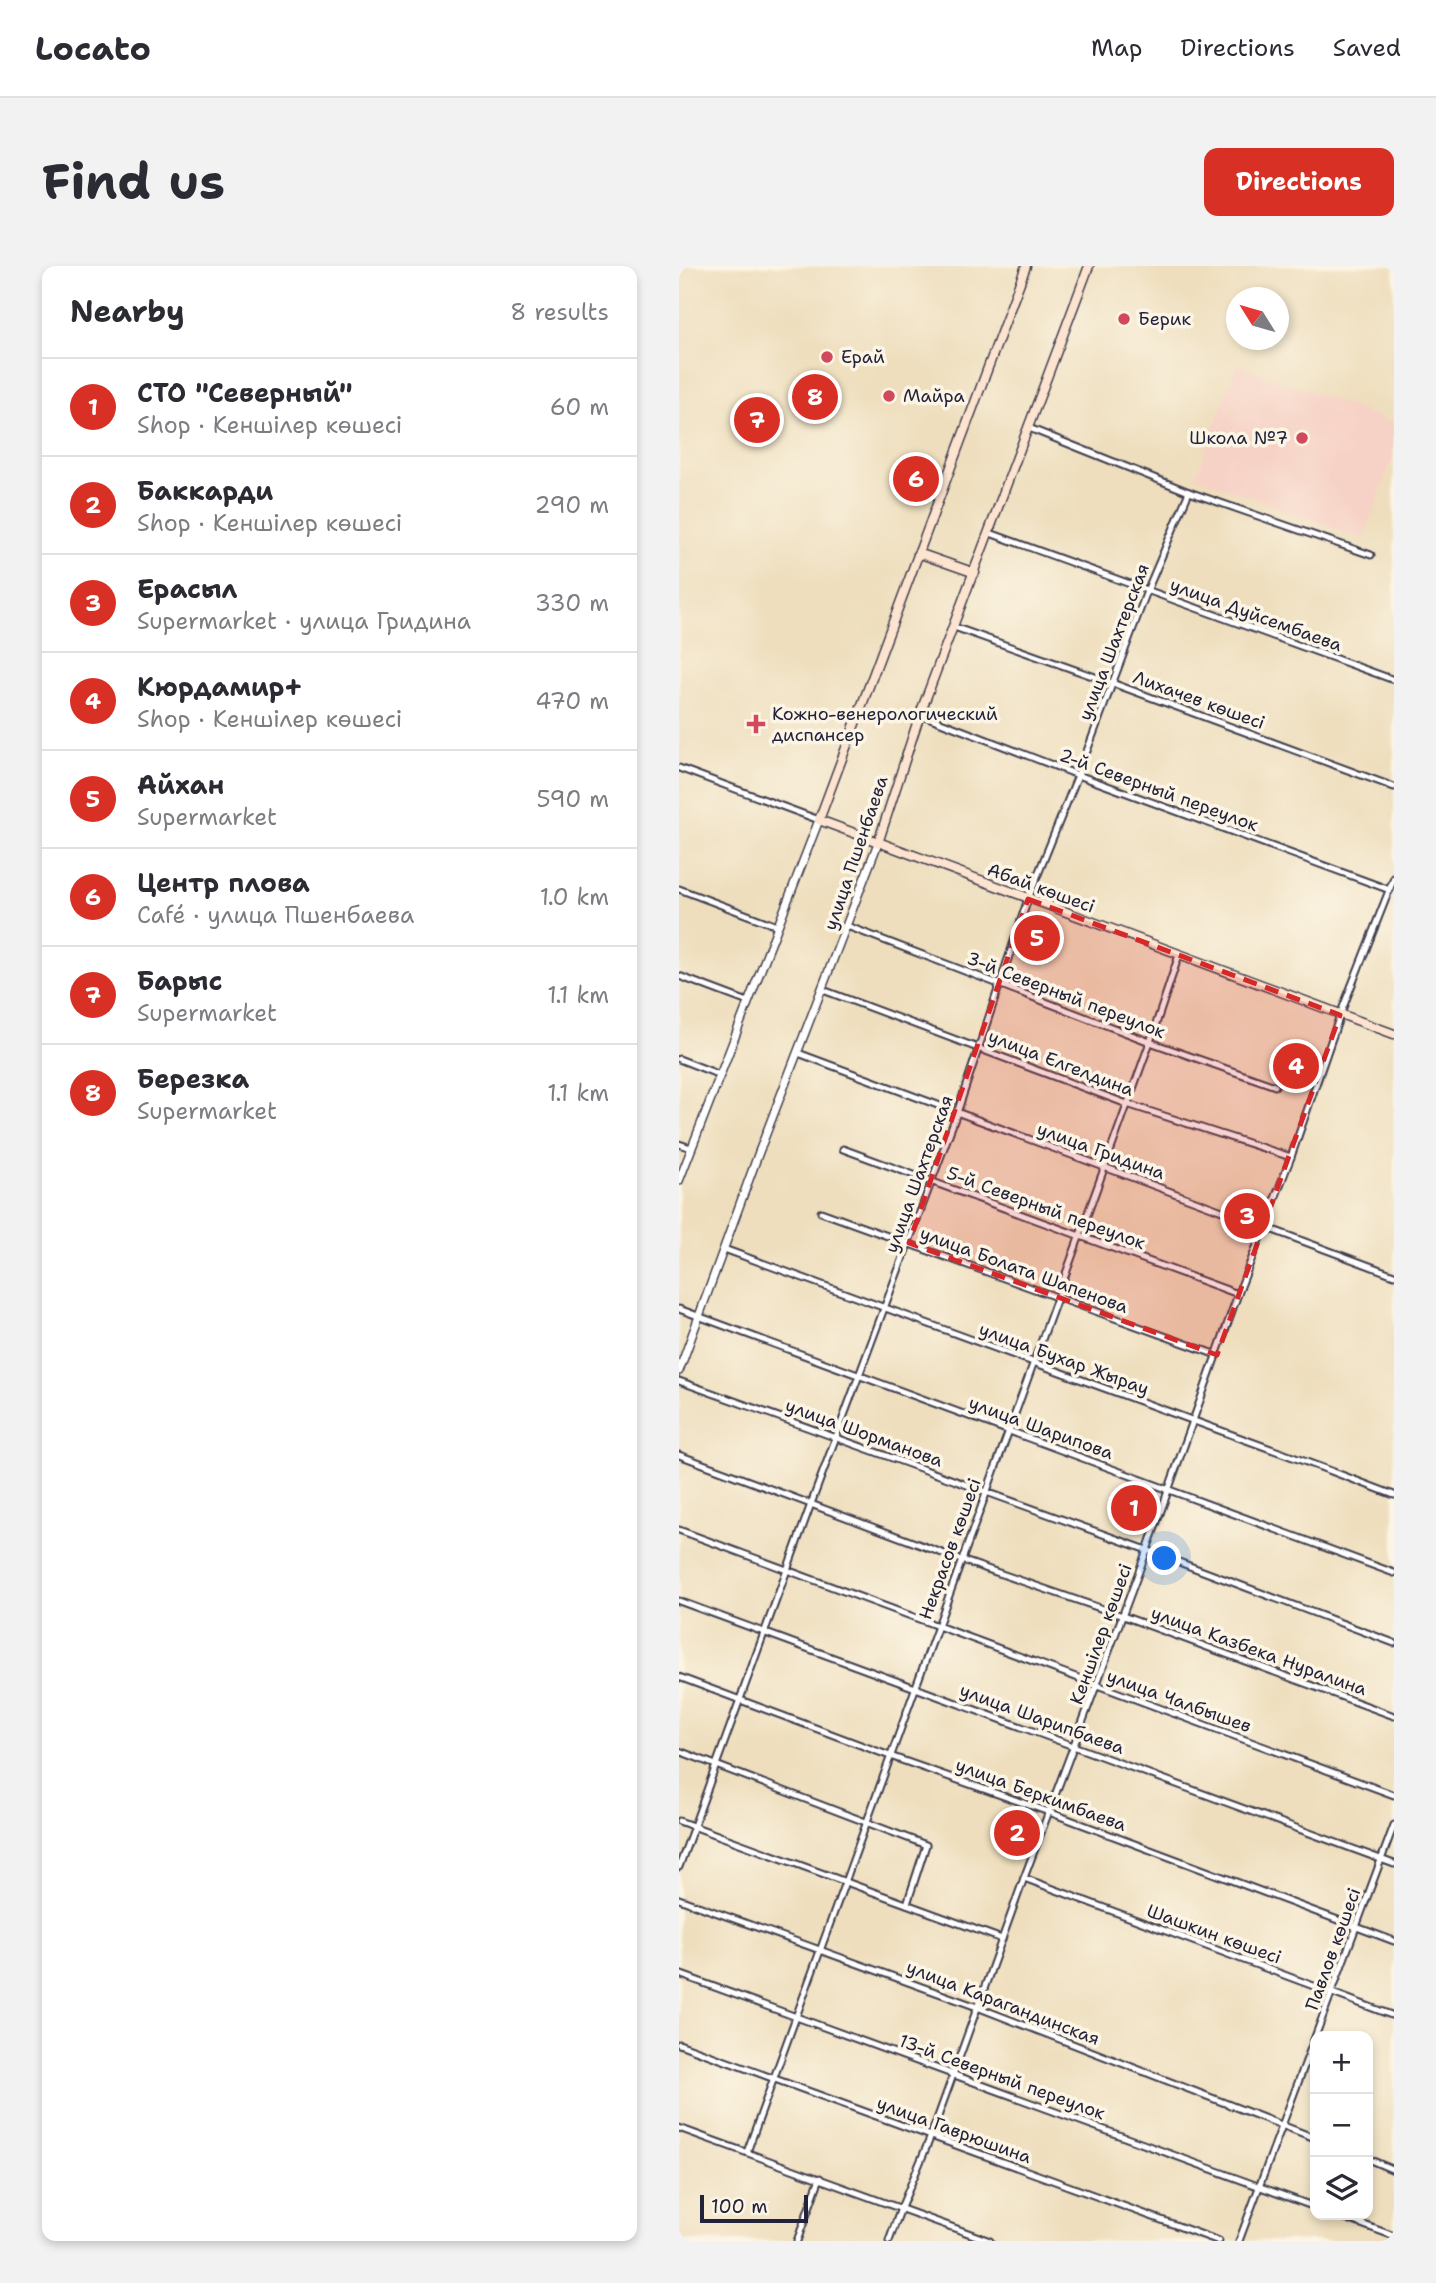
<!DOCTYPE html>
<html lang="en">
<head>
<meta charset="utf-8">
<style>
	:root { --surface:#fff; --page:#f2f2f3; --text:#2b2b33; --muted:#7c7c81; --line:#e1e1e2; --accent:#d93025 }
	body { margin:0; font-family:"Shantell Sans",sans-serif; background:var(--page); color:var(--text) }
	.controls { position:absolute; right:21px; bottom:21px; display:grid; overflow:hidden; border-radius:14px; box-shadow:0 4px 10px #0003 }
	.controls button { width:63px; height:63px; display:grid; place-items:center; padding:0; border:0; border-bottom:2px solid var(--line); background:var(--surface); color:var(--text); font:35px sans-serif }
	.compass { position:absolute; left:547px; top:21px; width:63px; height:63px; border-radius:50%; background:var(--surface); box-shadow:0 4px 10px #0003; rotate:307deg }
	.scale { position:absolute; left:21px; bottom:18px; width:108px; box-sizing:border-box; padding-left:7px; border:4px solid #22223b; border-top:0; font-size:19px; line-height:24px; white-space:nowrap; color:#22223b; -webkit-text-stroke:5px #fcf5e5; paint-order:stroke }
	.you { position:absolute; left:486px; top:1293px; width:24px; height:24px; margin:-18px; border:5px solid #fff; border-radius:50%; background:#1a73e8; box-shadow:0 0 0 10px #1a73e833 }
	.badge { display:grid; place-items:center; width:46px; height:46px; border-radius:50%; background:var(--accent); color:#fff; font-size:23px; font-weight:700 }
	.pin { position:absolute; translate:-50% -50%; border:4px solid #fff; box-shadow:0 2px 7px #0006 }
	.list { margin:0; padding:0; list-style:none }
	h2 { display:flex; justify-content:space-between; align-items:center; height:91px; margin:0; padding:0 28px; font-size:30px }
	h2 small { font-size:23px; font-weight:400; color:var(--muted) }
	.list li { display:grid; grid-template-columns:46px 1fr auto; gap:21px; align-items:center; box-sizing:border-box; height:98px; padding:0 28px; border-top:2px solid var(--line) }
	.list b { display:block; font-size:26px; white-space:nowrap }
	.list p { margin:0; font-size:23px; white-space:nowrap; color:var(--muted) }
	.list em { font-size:23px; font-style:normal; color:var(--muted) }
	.icon { flex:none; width:38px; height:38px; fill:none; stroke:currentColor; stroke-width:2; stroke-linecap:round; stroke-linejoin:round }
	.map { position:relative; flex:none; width:715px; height:1975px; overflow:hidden; border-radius:14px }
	header { display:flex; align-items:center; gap:42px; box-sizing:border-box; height:98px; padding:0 35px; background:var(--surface); border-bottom:2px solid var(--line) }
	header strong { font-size:33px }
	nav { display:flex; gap:38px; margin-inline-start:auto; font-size:24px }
	.intro { display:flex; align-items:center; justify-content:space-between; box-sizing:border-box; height:168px; padding:0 42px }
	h1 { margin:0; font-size:49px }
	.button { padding:18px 32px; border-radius:14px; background:var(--accent); color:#fff; font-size:24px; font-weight:700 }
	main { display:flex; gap:42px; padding:0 42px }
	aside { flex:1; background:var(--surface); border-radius:14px; box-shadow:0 4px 10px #0003 }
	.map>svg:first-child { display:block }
	.built { fill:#f6d1c5 }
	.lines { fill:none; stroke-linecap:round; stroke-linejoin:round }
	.minor-casing { stroke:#413e4e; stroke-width:9 }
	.tertiary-casing { stroke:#413e4e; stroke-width:10 }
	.secondary-casing { stroke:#413e4e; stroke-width:11 }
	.minor { stroke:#fff; stroke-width:5 }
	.tertiary { stroke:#fff; stroke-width:7 }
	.secondary { stroke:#fde4d0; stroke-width:8 }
	.marked { fill:#d62828; fill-opacity:0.2; stroke:#d62828; stroke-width:5; stroke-dasharray:14 9; stroke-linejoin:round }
	.poi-dot { fill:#d1495b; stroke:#fcf5e5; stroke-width:2.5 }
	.labels { text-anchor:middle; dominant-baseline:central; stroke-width:7; stroke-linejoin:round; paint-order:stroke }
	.poi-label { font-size:18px; fill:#22223b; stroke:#fcf5e5; text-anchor:start }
	.street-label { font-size:18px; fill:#22223b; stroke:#fcf5e5 }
</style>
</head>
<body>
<header>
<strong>Locato</strong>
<nav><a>Map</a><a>Directions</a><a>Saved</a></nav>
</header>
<div class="intro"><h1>Find us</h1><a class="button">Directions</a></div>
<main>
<aside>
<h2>Nearby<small>8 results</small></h2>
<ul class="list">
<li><span class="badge">1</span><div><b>СТО &quot;Северный&quot;</b><p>Shop · Кеншілер көшесі</p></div><em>60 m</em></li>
<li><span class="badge">2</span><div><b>Баккарди</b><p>Shop · Кеншілер көшесі</p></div><em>290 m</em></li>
<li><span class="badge">3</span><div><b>Ерасыл</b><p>Supermarket · улица Гридина</p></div><em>330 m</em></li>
<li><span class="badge">4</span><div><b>Кюрдамир+</b><p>Shop · Кеншілер көшесі</p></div><em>470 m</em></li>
<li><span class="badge">5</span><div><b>Айхан</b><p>Supermarket</p></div><em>590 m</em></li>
<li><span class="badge">6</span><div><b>Центр плова</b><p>Café · улица Пшенбаева</p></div><em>1.0 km</em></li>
<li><span class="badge">7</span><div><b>Барыс</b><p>Supermarket</p></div><em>1.1 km</em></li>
<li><span class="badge">8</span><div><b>Березка</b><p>Supermarket</p></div><em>1.1 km</em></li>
</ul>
</aside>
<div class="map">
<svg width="715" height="1975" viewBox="0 0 715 1975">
	<rect width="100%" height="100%" fill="#fcf5e5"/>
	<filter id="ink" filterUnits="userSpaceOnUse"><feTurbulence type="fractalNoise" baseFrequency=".0143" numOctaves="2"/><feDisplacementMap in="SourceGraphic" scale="14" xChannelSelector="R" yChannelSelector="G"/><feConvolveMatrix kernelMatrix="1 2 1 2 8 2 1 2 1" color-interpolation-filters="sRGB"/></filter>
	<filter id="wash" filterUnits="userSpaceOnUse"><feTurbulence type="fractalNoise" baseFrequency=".00686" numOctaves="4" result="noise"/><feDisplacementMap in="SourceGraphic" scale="28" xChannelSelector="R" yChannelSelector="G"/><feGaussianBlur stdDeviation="1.57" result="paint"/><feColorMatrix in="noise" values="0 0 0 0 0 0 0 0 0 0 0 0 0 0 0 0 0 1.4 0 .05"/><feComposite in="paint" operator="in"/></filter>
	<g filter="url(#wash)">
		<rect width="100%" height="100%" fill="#eedebd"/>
		<polygon class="built" points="558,98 715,157 715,188 684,273 517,211"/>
	</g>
	<g filter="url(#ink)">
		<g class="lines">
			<defs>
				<g id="minor">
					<polyline points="350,162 510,226 692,289"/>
					<polyline points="311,267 715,414"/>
					<polyline points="275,361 433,417 715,521"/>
					<polyline points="241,448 399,509 711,624"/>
					<polyline points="0,502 140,554"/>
					<polyline points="0,623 98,660"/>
					<polyline points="168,660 471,776 596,820"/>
					<polyline points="0,710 69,736"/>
					<polyline points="144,724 448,838 612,891"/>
					<polyline points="119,787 715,1009"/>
					<polyline points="0,793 41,809"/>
					<polyline points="0,878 12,882"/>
					<polyline points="164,883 559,1028"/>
					<polyline points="142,946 538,1089"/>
					<polyline points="45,983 652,1205 715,1229"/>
					<polyline points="0,1043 715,1307"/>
					<polyline points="0,1115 468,1284 715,1377"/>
					<polyline points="0,1189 282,1294 444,1350 715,1450"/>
					<polyline points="0,1264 715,1529"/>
					<polyline points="0,1335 715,1598"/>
					<polyline points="0,1411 211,1490 370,1546 715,1675"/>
					<polyline points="0,1485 247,1579 228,1638"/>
					<polyline points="0,1555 323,1673"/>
					<polyline points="0,1601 132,1238 278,847 349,633 399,509 468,325 510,226"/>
					<polyline points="345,1612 715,1750"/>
					<polyline points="0,1633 298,1741 636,1872"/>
					<polyline points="0,1708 636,1941"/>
					<polyline points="0,1778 540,1975"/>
					<polyline points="0,1862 311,1975"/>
					<polyline points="68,1886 471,776 500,689"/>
					<polyline points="689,1893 715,1904"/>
					<polyline points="658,1949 715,1970"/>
					<polyline points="118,1975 141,1912"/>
					<polyline points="210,1975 222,1942 252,1870 345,1612 468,1284 559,1028 612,891 661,749 715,612"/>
					<polyline points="560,1975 715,1559"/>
				</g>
				<g id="tertiary">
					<polyline points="0,915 140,554"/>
					<polyline points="0,1105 80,886 199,577"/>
				</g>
				<g id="secondary">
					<polyline points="347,0 140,554 715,768"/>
					<polyline points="239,287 296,307"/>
					<polyline points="199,577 241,448 410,0"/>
				</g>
			</defs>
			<use href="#minor" class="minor-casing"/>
			<use href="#tertiary" class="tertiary-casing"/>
			<use href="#secondary" class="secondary-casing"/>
			<use href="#minor" class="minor"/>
			<use href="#tertiary" class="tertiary"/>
			<use href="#secondary" class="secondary"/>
		</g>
	</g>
	<path class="marked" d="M349,633L661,749L538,1089L230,977Z"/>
	<g class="poi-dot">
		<circle cx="445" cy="53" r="7"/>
		<circle cx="148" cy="91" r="7"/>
		<circle cx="210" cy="130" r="7"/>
		<circle cx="623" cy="172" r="7"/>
		<path d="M73.5 447.5h7v7h7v7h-7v7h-7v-7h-7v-7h7z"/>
	</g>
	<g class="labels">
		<g class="poi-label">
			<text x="459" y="53">Берик</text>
			<text x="162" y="91">Ерай</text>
			<text x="224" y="130">Майра</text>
			<text x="609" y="172" text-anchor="end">Школа №7</text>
			<text x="93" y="448">Кожно-венерологический<tspan x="93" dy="21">диспансер</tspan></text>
		</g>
		<g class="street-label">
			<text transform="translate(577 349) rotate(20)">улица Дуйсембаева</text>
			<text transform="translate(435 376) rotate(-69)">улица Шахтерская</text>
			<text transform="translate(520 434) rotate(20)">Лихачев көшесі</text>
			<text transform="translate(480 524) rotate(20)">2-й Северный переулок</text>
			<text transform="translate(177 587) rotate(-71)">улица Пшенбаева</text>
			<text transform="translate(362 622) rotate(20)">Абай көшесі</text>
			<text transform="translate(387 729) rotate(21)">3-й Северный переулок</text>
			<text transform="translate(382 797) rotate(21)">улица Елгелдина</text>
			<text transform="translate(422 885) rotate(20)">улица Гридина</text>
			<text transform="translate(240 908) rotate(-70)">улица Шахтерская</text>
			<text transform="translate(367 942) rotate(20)">5-й Северный переулок</text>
			<text transform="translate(345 1004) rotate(20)">улица Болата Шапенова</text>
			<text transform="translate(385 1093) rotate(20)">улица Бухар Жырау</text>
			<text transform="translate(362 1162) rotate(20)">улица Шарипова</text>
			<text transform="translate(185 1167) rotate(20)">улица Шорманова</text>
			<text transform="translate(271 1283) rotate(-70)">Некрасов көшесі</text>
			<text transform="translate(422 1368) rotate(-70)">Кеншілер көшесі</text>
			<text transform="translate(580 1385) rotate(20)">улица Казбека Нуралина</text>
			<text transform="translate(500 1435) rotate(20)">улица Чалбышев</text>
			<text transform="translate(363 1453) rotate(20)">улица Шарипбаева</text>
			<text transform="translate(362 1529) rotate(20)">улица Беркимбаева</text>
			<text transform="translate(535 1668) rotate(20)">Шашкин көшесі</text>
			<text transform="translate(654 1683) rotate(-70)">Павлов көшесі</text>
			<text transform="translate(324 1737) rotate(21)">улица Карагандинская</text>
			<text transform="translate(323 1811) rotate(20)">13-й Северный переулок</text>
			<text transform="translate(275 1864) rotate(20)">улица Гаврюшина</text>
		</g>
	</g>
</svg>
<div class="controls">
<button>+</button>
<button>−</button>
<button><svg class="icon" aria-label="layers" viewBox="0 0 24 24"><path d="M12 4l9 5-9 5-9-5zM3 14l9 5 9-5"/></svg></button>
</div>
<svg class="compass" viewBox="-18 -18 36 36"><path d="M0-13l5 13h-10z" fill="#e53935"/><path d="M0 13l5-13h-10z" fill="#7c7c81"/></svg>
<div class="scale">100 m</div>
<div class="you"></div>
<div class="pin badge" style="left:455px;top:1242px">1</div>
<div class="pin badge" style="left:338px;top:1567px">2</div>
<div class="pin badge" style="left:568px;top:950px">3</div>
<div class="pin badge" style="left:617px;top:800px">4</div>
<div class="pin badge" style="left:358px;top:672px">5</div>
<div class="pin badge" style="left:237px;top:213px">6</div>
<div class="pin badge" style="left:78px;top:154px">7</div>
<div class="pin badge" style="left:136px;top:131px">8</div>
</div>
</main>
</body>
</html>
